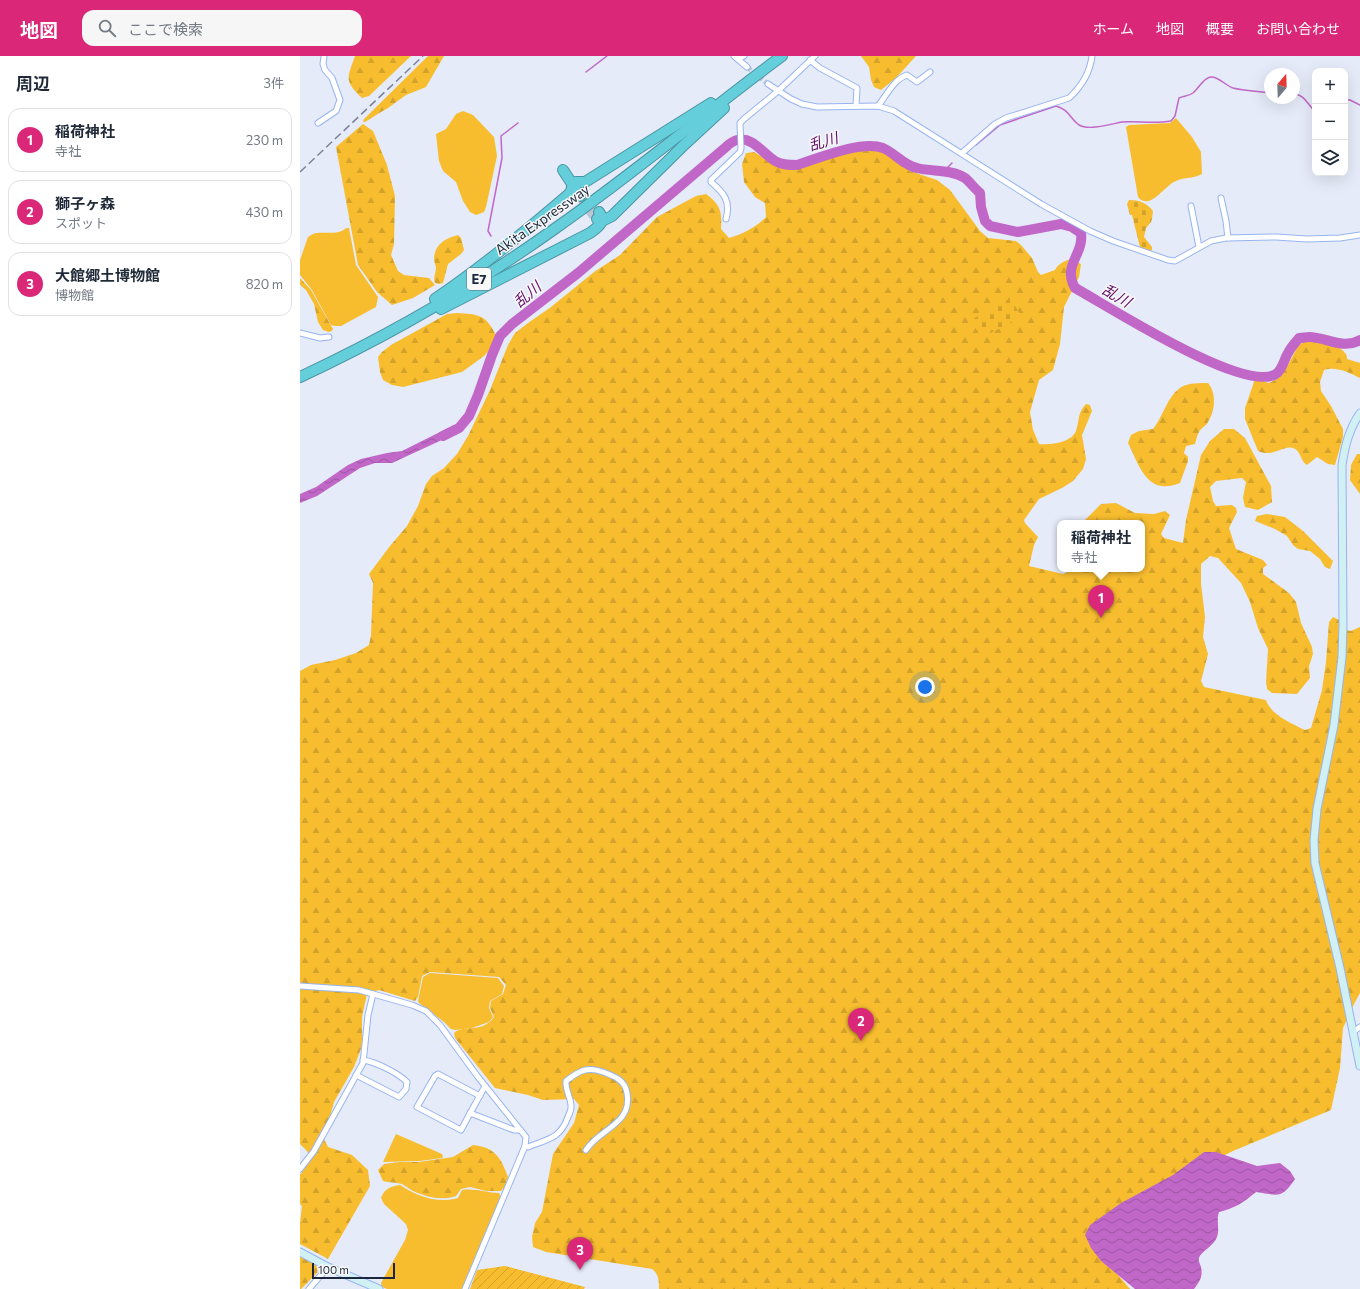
<!DOCTYPE html>
<html lang="ja">
<head>
<meta charset="utf-8">
<style>
	:root { --surface:#fff; --page:#f6f6f7; --text:#1f2937; --muted:#747a83; --line:#e0e1e3; --accent:#db2777 }
	body { margin:0; font-family:Commissioner,"Noto Sans JP",sans-serif; background:var(--page); color:var(--text) }
	.controls { position:absolute; right:12px; top:12px; display:grid; overflow:hidden; border-radius:8px; box-shadow:0 4px 16px #0002 }
	.controls button { width:36px; height:36px; display:grid; place-items:center; padding:0; border:0; border-bottom:1px solid var(--line); background:var(--surface); color:var(--text); font:20px sans-serif }
	.compass { position:absolute; left:964px; top:12px; width:36px; height:36px; border-radius:50%; background:var(--surface); box-shadow:0 4px 16px #0002; rotate:19deg }
	.scale { position:absolute; left:12px; bottom:10px; width:83px; box-sizing:border-box; padding-left:4px; border:2px solid #1c273e; border-top:0; font-size:11px; line-height:14px; white-space:nowrap; color:#1c273e; -webkit-text-stroke:3px #f8f8f8; paint-order:stroke }
	.you { position:absolute; left:625px; top:631px; width:14px; height:14px; margin:-10px; border:3px solid #fff; border-radius:50%; background:#1a73e8; box-shadow:0 0 0 6px #1a73e833 }
	.badge { display:grid; place-items:center; width:26px; height:26px; border-radius:50%; background:var(--accent); color:#fff; font-size:13px; font-weight:700 }
	.pin { position:absolute; translate:-50% -33px; filter:drop-shadow(0 1px 2px #0008) }
	.pin::after { content:''; position:absolute; top:21px; width:14px; height:12px; background:inherit; clip-path:polygon(0 0,100% 0,50% 100%) }
	.popup { position:absolute; left:757px; top:464px; width:88px; height:52px; box-sizing:border-box; display:grid; place-content:center; border-radius:8px; background:var(--surface); filter:drop-shadow(0 1px 3px #0005); font-size:13px; white-space:nowrap; color:var(--muted) }
	.popup b { font-size:15px; color:var(--text) }
	.popup::after { content:''; position:absolute; left:50%; top:100%; margin-left:-8px; border:8px solid transparent; border-top-color:var(--surface) }
	.list { margin:0; padding:0; list-style:none }
	h2 { display:flex; justify-content:space-between; align-items:center; height:52px; margin:0; padding:0 16px; font-size:17px }
	h2 small { font-size:13px; font-weight:400; color:var(--muted) }
	.list li { display:grid; grid-template-columns:26px 1fr auto; gap:12px; align-items:center; box-sizing:border-box; height:64px; margin:0 8px 8px; padding:0 8px; border:1px solid var(--line); border-radius:12px }
	.list b { display:block; font-size:15px; white-space:nowrap }
	.list p { margin:0; font-size:13px; white-space:nowrap; color:var(--muted) }
	.list em { font-size:13px; font-style:normal; color:var(--muted) }
	.icon { flex:none; width:22px; height:22px; fill:none; stroke:currentColor; stroke-width:2; stroke-linecap:round; stroke-linejoin:round }
	.map { position:relative; flex:none; width:1060px; height:1233px; overflow:hidden }
	header { display:flex; align-items:center; gap:24px; box-sizing:border-box; height:56px; padding:0 20px; background:var(--accent); color:#fff }
	header strong { font-size:19px }
	nav { display:flex; gap:22px; margin-inline-start:auto; font-size:14px }
	.search { width:280px; height:36px; background:var(--page); display:flex; align-items:center; gap:10px; box-sizing:border-box; padding:0 14px; border-radius:12px; color:var(--muted); font-size:15px }
	main { display:flex }
	aside { flex:1; background:var(--surface) }
	.map>svg:first-child { display:block }
	.grass { fill:#f7bd2f }
	.forest { fill:url(#forest-firs) }
	.cemetery { fill:url(#cemetery-stones) }
	.garden { fill:url(#garden-furrows) }
	.water { fill:url(#water-waves) }
	.lines { fill:none; stroke-linecap:round; stroke-linejoin:round }
	.stream { stroke:#c167c8; stroke-width:1.5 }
	.river { stroke:#c167c8; stroke-width:10 }
	.street-tunnel { stroke:#bdc4d3; stroke-width:5; stroke-dasharray:5 2.5; stroke-linecap:butt }
	.highway-tunnel { stroke:#bdc4d3; stroke-width:10; stroke-dasharray:10 5; stroke-linecap:butt }
	.street-casing { stroke:#97b4f0; stroke-width:7 }
	.secondary-casing { stroke:#97b4f0; stroke-width:9 }
	.highway-casing { stroke:#4b94a3; stroke-width:12 }
	.street { stroke:#fff; stroke-width:5 }
	.secondary { stroke:#d0f0f4; stroke-width:7 }
	.highway { stroke:#64ceda; stroke-width:10 }
	.rail { stroke:#7a8395; stroke-width:1.5; stroke-dasharray:8 4; stroke-linecap:butt }
	.labels { text-anchor:middle; dominant-baseline:central; stroke-width:3; stroke-linejoin:round; paint-order:stroke }
	.shield { fill:#f8f8f8; stroke:#5e6676; stroke-width:1 }
	.shield-label { font-size:13px; font-weight:bold; fill:#1c273e }
	.street-label { font-size:14px; fill:#1c273e; stroke:#f8f8f8 }
	.water-label { font-size:15px; font-style:italic; fill:#630c6a; stroke:#f8f8f8 }
</style>
</head>
<body>
<header>
<strong>地図</strong>
<div class="search"><svg class="icon" aria-label="search" viewBox="0 0 24 24"><circle cx="10" cy="10" r="6"/><path d="M15 15l6 6"/></svg>ここで検索</div>
<nav><a>ホーム</a><a>地図</a><a>概要</a><a>お問い合わせ</a></nav>
</header>
<main>
<aside>
<h2>周辺<small>3件</small></h2>
<ul class="list">
<li><span class="badge">1</span><div><b>稲荷神社</b><p>寺社</p></div><em>230 m</em></li>
<li><span class="badge">2</span><div><b>獅子ヶ森</b><p>スポット</p></div><em>430 m</em></li>
<li><span class="badge">3</span><div><b>大館郷土博物館</b><p>博物館</p></div><em>820 m</em></li>
</ul>
</aside>
<div class="map">
<svg width="1060" height="1233" viewBox="0 0 1060 1233">
	<defs>
		<pattern id="forest-firs" width="22" height="20" patternUnits="userSpaceOnUse"><rect width="22" height="20" fill="#f7bd2f"/><path d="M5 1l3.5 6h-7zM16 11l3.5 6h-7z" fill="#d3a22b"/></pattern>
		<pattern id="cemetery-stones" width="16" height="16" patternUnits="userSpaceOnUse"><rect width="16" height="16" fill="#f7bd2f"/><path d="M2 7V4a2 2 0 0 1 4 0v3zM10 15v-3a2 2 0 0 1 4 0v3z" fill="#d3a22b"/></pattern>
		<pattern id="garden-furrows" width="10" height="10" patternUnits="userSpaceOnUse"><rect width="10" height="10" fill="#f7bd2f"/><path d="M-1 1l2-2M0 10L10 0M9 11l2-2" fill="none" stroke="#d3a22b"/></pattern>
		<pattern id="water-waves" width="16" height="10" patternUnits="userSpaceOnUse"><rect width="16" height="10" fill="#c167c8"/><path d="M0 5q4-4 8 0t8 0" fill="none" stroke="#9c55a4"/></pattern>
	</defs>
	<rect width="100%" height="100%" fill="#e5ebf8"/>
	<g class="grass">
		<polygon points="163,55 173,59 194,81 197,100 186,151 184,156 176,159 170,156 163,145 156,126 143,115 139,105 136,78 146,73 156,58"/>
		<path d="M876,62L892,81L901,96L902,118C893,123 882,121 874,126C864,131 849,155 838,141L826,71L829,69L870,67Z"/>
		<path d="M46,172H49L56,209L78,241L76,251L41,270H35L31,269L12,234L0,219V204L8,181C11,179 14,177 17,177C27,176 39,179 46,172Z"/>
		<polygon points="130,917 198,922 204,930 202,938 190,945 189,952 193,961 189,966 172,972 155,974 151,973 144,966 119,947 118,945 123,921"/>
		<polygon points="96,1078 142,1098 143,1101 142,1102 120,1105 83,1106"/>
		<path d="M100,1129C117,1140 137,1148 158,1142L162,1134C175,1132 187,1137 199,1137L201,1141L162,1233H87L82,1231L81,1227L105,1184L108,1174L106,1168L84,1148L81,1142C84,1133 91,1130 100,1129Z"/>
	</g>
	<g class="forest">
		<path d="M55,0H111L69,40L62,42C44,25 47,22 55,0Z"/>
		<polygon points="128,0 144,0 126,31 106,39 88,52 81,56 65,66 63,66 64,63"/>
		<polygon points="561,0 616,0 596,22 581,34 574,31 571,24 569,11"/>
		<polygon points="63,68 73,75 87,109 95,140 94,188 91,199 98,215 104,219 129,222 135,229 113,242 92,249 77,236 58,209 36,91"/>
		<path d="M559,93H577L591,99L610,115L637,124L650,134L680,175L688,182L716,185L721,189L732,202L738,216L741,219L755,214C758,208 764,205 771,203L781,208L779,221L764,251L760,288L753,314L739,324L730,356L733,374L739,388C750,389 771,387 776,375C780,363 777,358 786,348L790,349L792,355L782,379L786,403L783,413L773,425L762,432L739,443L724,464L725,467L738,481L734,489L729,510L763,518L775,513H842V467H782L801,448L816,447L835,457L854,458L865,455L870,459L861,478L864,482L883,487L886,464L901,399L910,385L924,373H934L945,382L971,430L972,446L958,454L945,451L943,442L946,426L942,422L916,425L910,431L913,445L916,450L932,449L936,452L937,456L929,472L936,493L963,504L967,509L963,512V518L989,537L996,546L1001,567L1012,591L1013,598L1009,610L1010,622L997,638L972,637L967,633L966,626L968,593L958,572L950,546L941,527L918,502L910,500L901,508V528L905,561L903,581L908,598L901,625L904,631L966,644C971,659 991,667 1005,674L1011,672L1022,634L1026,606L1029,566L1033,561L1039,564L1041,573L1051,575L1060,571V937L1055,946L1043,972L1040,1012L1031,1054L933,1095L887,1118L802,1200L830,1233H359C359,1225 359,1218 352,1213L246,1196L233,1191L232,1181L235,1167L242,1156L253,1098L274,1067L279,1049L274,1043L243,1044L228,1039L195,1032L155,982L154,977C163,968 182,978 194,961L190,952L191,945L203,938L206,929L199,921L130,916L122,920L118,941L115,945L79,934L67,938L62,961V990L54,1011L34,1046L24,1083L28,1091L52,1099L68,1114L70,1130L28,1203L0,1188V1167L2,1150L0,1148V1119L11,1103L7,1095L0,1088V615L11,609L35,604L56,597L69,589L71,579L73,527L69,518L90,490L107,470L118,450L126,428L132,420L144,412L157,398L168,380L190,334L208,289L215,277L228,267L251,251L294,216L320,199L357,161L396,140L406,138C421,149 422,156 421,173L429,182C443,178 456,171 466,161L465,147L455,141L444,126L442,108L446,97L454,96L481,112H498Z"/>
		<path d="M158,179L161,182L164,194L161,198L148,208L143,227L139,228L135,227C133,221 136,217 136,211C135,208 134,205 134,202C135,188 146,182 158,179Z"/>
		<polygon points="0,222 11,234 33,273 32,275 29,276 23,274 18,266 14,248 6,234 0,229"/>
		<path d="M157,257C178,258 187,259 196,280L192,291L184,300L162,316L103,331L92,329L83,324L80,316L78,301L82,296L91,289L147,258Z"/>
		<path d="M1014,282C1022,284 1041,290 1045,297C1047,299 1047,301 1047,303L1060,307V322C1049,317 1037,310 1024,314L1020,326L1021,335L1031,350L1043,373V381L1035,409L1028,408L1017,401L1007,409C1000,405 1001,394 993,392C983,389 973,402 958,395L945,363V352L955,323L969,327L979,322L988,309L998,290L1005,285Z"/>
		<path d="M908,327C917,337 915,356 908,366C906,370 901,372 899,376C897,379 896,385 895,388L886,390L884,397L888,401V405L880,427C847,440 840,411 828,387L831,379L839,375L853,373C864,360 868,335 886,329C893,327 901,327 908,327Z"/>
		<polygon points="1057,398 1060,398 1060,438 1050,424 1051,409"/>
		<polygon points="967,458 985,461 1003,475 1033,505 1030,513 1025,511 1020,503 1010,495 998,493 993,489 987,480 975,473 955,465 957,460"/>
		<path d="M173,1089C194,1091 201,1101 208,1121L204,1132L201,1135H186L170,1131L161,1133L156,1140C142,1145 126,1141 113,1135C109,1133 106,1130 102,1128C96,1126 89,1127 83,1125L78,1114L84,1108L100,1106H119L153,1101Z"/>
		<polygon points="0,1200 15,1208 18,1213 17,1217 1,1233 0,1233"/>
	</g>
	<g class="cemetery">
		<path d="M829,144C839,144 847,147 853,155L852,163L851,166L846,172L844,181L852,191V194L850,195L840,191L832,159H830L827,148Z"/>
		<polygon points="711,242 721,261 681,282 671,264"/>
	</g>
	<polygon class="garden" points="205,1210 285,1231 284,1233 170,1233 177,1214"/>
	<g class="water">
		<polygon points="154,369 157,377 92,407 75,407 60,412 17,440 0,447 0,438 16,431 48,409 61,403 87,397 102,395"/>
		<path d="M904,1096H916L957,1110L980,1107L990,1115L995,1123C981,1144 978,1139 956,1136C943,1147 935,1152 919,1156C916,1164 920,1173 917,1181C914,1190 900,1196 899,1202C898,1204 900,1208 901,1211C903,1221 900,1225 894,1233H835L801,1205L791,1192L785,1179L790,1169L821,1147L873,1119Z"/>
	</g>
	<g class="lines">
		<g class="stream">
			<polyline points="286,16 307,0"/>
			<path d="M994,38C1006,39 1007,49 1015,55"/>
			<polyline points="1045,44 1050,44 1060,49"/>
			<path d="M676,89L700,69L756,50C770,54 769,62 779,69C789,75 811,68 822,66C838,65 855,68 871,65L875,60L879,42C884,40 889,40 893,37C899,32 903,22 911,21C918,20 926,30 933,32C945,35 958,35 970,37"/>
			<polyline points="644,115 652,107"/>
			<polyline points="191,180 188,175 202,102 201,80 218,67"/>
		</g>
		<path class="river" d="M143,380L159,372L169,360L178,339L192,299L200,280L212,268L278,217L426,91C429,88 433,85 437,84C453,80 463,98 475,105C482,109 489,109 497,109C519,102 561,84 583,92C595,97 603,109 617,112C632,116 651,113 665,122C670,126 675,133 680,137L681,151L685,165L690,170L718,176L761,168L772,171L781,177C784,199 762,209 775,232C808,250 944,338 976,318C983,313 984,303 988,297C991,291 995,287 999,282C1003,282 1006,281 1009,281C1026,281 1043,294 1060,284"/>
		<polyline class="street-tunnel" points="447,11 468,28"/>
		<polyline class="highway-tunnel" points="280,140 294,160"/>
		<defs>
			<g id="street">
				<polyline points="434,0 447,11"/>
				<polyline points="438,3 444,0"/>
				<polyline points="510,4 520,12 557,32 556,50"/>
				<polyline points="468,28 491,43 502,48 517,51 578,50 594,55 741,148 790,175 813,185 868,204 875,205 911,185 926,182 976,181 1007,183 1040,182 1060,179"/>
				<path d="M578,50C586,40 594,23 607,19L617,26L630,16"/>
				<polyline points="18,67 36,55 40,44 32,22 25,14 23,8 24,0"/>
				<path d="M662,97L695,68L706,62L769,42C782,30 790,17 792,0"/>
				<polyline points="921,142 926,165 928,182"/>
				<polyline points="891,150 899,191"/>
				<path d="M426,163C431,145 424,137 411,126V124L440,96L441,93L440,67L444,63L478,35L515,0"/>
				<polyline points="0,277 20,282 29,281"/>
				<polyline points="0,930 59,934 112,949 126,955 140,969 178,1021 226,1081 225,1090 165,1233"/>
				<polyline points="1053,976 1060,971"/>
				<path d="M56,1019L99,1041L106,1033L107,1026C98,1017 76,1006 63,1004"/>
				<polyline points="180,1040 138,1018 135,1020 117,1051 161,1074 185,1030"/>
				<polyline points="170,1057 214,1074 220,1074"/>
				<path d="M225,1090L228,1091C248,1083 260,1083 268,1061C269,1058 271,1055 271,1052C272,1043 265,1035 266,1025C279,1015 287,1010 303,1016C314,1020 325,1024 327,1037C333,1068 299,1073 286,1094"/>
				<polyline points="0,1113 14,1095 63,1007 68,959 73,938"/>
				<polyline points="9,1233 28,1211"/>
			</g>
			<g id="secondary">
				<path d="M1060,357C1049,373 1045,390 1042,409L1043,569L1042,601L1034,669L1017,753L1014,784L1015,807L1040,912L1060,1010"/>
				<polyline points="0,1196 28,1211 79,1233"/>
			</g>
			<g id="highway">
				<polyline points="263,114 280,140"/>
				<polyline points="276,126 285,126 411,47"/>
				<polyline points="297,163 302,165 312,160 385,88 424,52"/>
				<path d="M135,243C182,211 226,175 269,138L271,135L273,129"/>
				<path d="M141,253L290,177C298,171 306,166 299,156"/>
				<path d="M0,321C88,280 173,231 253,174C332,119 405,57 482,0"/>
			</g>
		</defs>
		<use href="#street" class="street-casing"/>
		<use href="#secondary" class="secondary-casing"/>
		<use href="#highway" class="highway-casing"/>
		<use href="#street" class="street"/>
		<use href="#secondary" class="secondary"/>
		<use href="#highway" class="highway"/>
		<polyline class="rail" points="0,116 123,0"/>
	</g>
	<g class="labels">
		<rect class="shield" x="167" y="212" width="24" height="22" rx="3"/>
		<g class="shield-label">
			<text x="179" y="223">E7</text>
		</g>
		<g class="street-label">
			<text transform="translate(242 163) rotate(-35)">Akita Expressway</text>
		</g>
		<g class="water-label">
			<text transform="translate(523 85) rotate(-17)">乱川</text>
			<text transform="translate(227 238) rotate(-40)">乱川</text>
			<text transform="translate(817 239) rotate(30)">乱川</text>
		</g>
	</g>
</svg>
<div class="controls">
<button>+</button>
<button>−</button>
<button><svg class="icon" aria-label="layers" viewBox="0 0 24 24"><path d="M12 4l9 5-9 5-9-5zM3 14l9 5 9-5"/></svg></button>
</div>
<svg class="compass" viewBox="-18 -18 36 36"><path d="M0-13l5 13h-10z" fill="#e53935"/><path d="M0 13l5-13h-10z" fill="#747a83"/></svg>
<div class="scale">100 m</div>
<div class="you"></div>
<div class="pin badge" style="left:801px;top:562px">1</div>
<div class="popup"><b>稲荷神社</b>寺社</div>
<div class="pin badge" style="left:561px;top:985px">2</div>
<div class="pin badge" style="left:280px;top:1214px">3</div>
</div>
</main>
</body>
</html>
